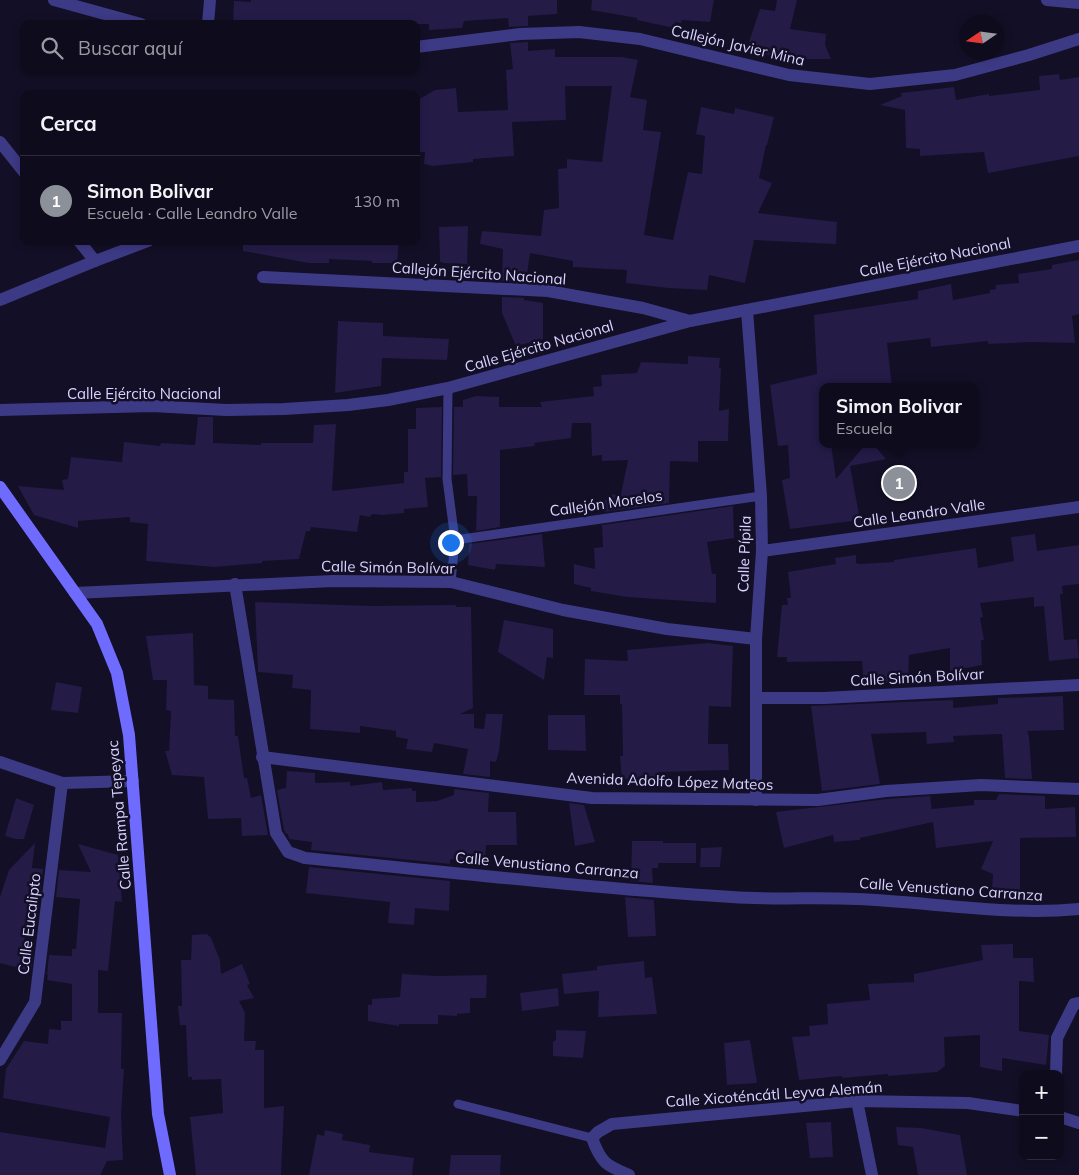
<!DOCTYPE html>
<html lang="es">
<head>
<meta charset="utf-8">
<style>
	:root { --surface:#0e0b1c; --page:#171425; --text:#f1f3f6; --muted:#9b9ba3; --line:#2e2b3b; --accent:#8c9099 }
	body { margin:0; font-family:Mulish,sans-serif; background:var(--page); color:var(--text) }
	.controls { position:absolute; right:15px; bottom:15px; display:grid; overflow:hidden; border-radius:10px; box-shadow:0 2px 8px #0003 }
	.controls button { width:45px; height:45px; display:grid; place-items:center; padding:0; border:0; border-bottom:1px solid var(--line); background:var(--surface); color:var(--text); font:25px sans-serif }
	.compass { position:absolute; left:959px; top:15px; width:45px; height:45px; border-radius:50%; background:var(--surface); box-shadow:0 2px 8px #0003; rotate:257deg }
	.you { position:absolute; left:450px; top:542px; width:18px; height:18px; margin:-12px; border:4px solid #fff; border-radius:50%; background:#1a73e8; box-shadow:0 0 0 8px #1a73e833 }
	.badge { display:grid; place-items:center; width:32px; height:32px; border-radius:50%; background:var(--accent); color:#fff; font-size:16px; font-weight:700 }
	.pin { position:absolute; translate:-50% -50%; border:2px solid #fff; box-shadow:0 1px 5px #0006 }
	.popup { position:absolute; left:819px; top:383px; width:160px; height:65px; box-sizing:border-box; display:grid; place-content:center; border-radius:10px; background:var(--surface); filter:drop-shadow(0 1px 4px #0005); font-size:16px; white-space:nowrap; color:var(--muted) }
	.popup b { font-size:19px; color:var(--text) }
	.popup::after { content:''; position:absolute; left:50%; top:100%; margin-left:-10px; border:10px solid transparent; border-top-color:var(--surface) }
	.list { margin:0; padding:0; list-style:none }
	h2 { display:flex; justify-content:space-between; align-items:center; height:65px; margin:0; padding:0 20px; font-size:21px }
	h2 small { font-size:16px; font-weight:400; color:var(--muted) }
	.list li { display:grid; grid-template-columns:32px 1fr auto; gap:15px; align-items:center; box-sizing:border-box; height:90px; padding:0 20px; border-top:1px solid var(--line) }
	.list b { display:block; font-size:19px; white-space:nowrap }
	.list p { margin:0; font-size:16px; white-space:nowrap; color:var(--muted) }
	.list em { font-size:16px; font-style:normal; color:var(--muted) }
	.icon { flex:none; width:28px; height:28px; fill:none; stroke:currentColor; stroke-width:2; stroke-linecap:round; stroke-linejoin:round }
	.map { position:relative; flex:none; width:1079px; height:1175px; overflow:hidden }
	.search { position:absolute; background:var(--surface); box-shadow:0 2px 8px #0003; left:20px; top:20px; width:400px; height:55px; display:flex; align-items:center; gap:12px; box-sizing:border-box; padding:0 18px; border-radius:10px; color:var(--muted); font-size:19px }
	.panel { position:absolute; background:var(--surface); box-shadow:0 2px 8px #0003; left:20px; top:90px; width:400px; height:155px; border-radius:10px }
	.map>svg:first-child { display:block }
	.building { fill:#241b47 }
	.lines { fill:none; stroke-linecap:round; stroke-linejoin:round }
	.service { stroke:#3d3a85; stroke-width:9 }
	.minor { stroke:#3d3a85; stroke-width:12 }
	.secondary { stroke:#6f6bff; stroke-width:12 }
	.labels { text-anchor:middle; dominant-baseline:central; stroke-width:5; stroke-linejoin:round; paint-order:stroke }
	.street-label { font-size:15px; fill:#d9d4ff; stroke:#130f26 }
</style>
</head>
<body>
<div class="map">
<svg width="1079" height="1175" viewBox="0 0 1079 1175">
	<rect width="100%" height="100%" fill="#130f26"/>
	<g class="building">
		<polygon points="251,0 557,0 557,14 528,16 528,26 509,27 508,18 464,21 462,28 429,30 429,24 326,24 284,20 284,24 233,24 234,1 251,2"/>
		<polygon points="592,0 714,0 710,22 682,20 681,23 675,22 674,28 637,20 637,18 591,10"/>
		<polygon points="777,0 797,0 790,29 826,34 825,45 831,59 788,59 765,54 749,49 752,42 749,42 760,9 775,11"/>
		<polygon points="528,42 528,51 555,49 555,57 622,57 638,60 630,97 647,100 643,130 661,132 644,235 673,240 688,172 702,174 705,136 696,134 701,107 734,114 735,108 774,117 767,145 766,145 759,178 772,183 758,213 837,222 836,244 754,240 745,283 709,275 707,290 668,288 626,283 627,270 573,267 573,261 530,253 526,282 502,281 503,249 480,244 482,231 541,236 544,210 559,208 558,169 567,168 567,159 602,162 612,86 565,86 566,120 512,122 514,156 473,159 473,162 433,166 424,164 425,152 416,152 416,101 435,90 456,88 458,112 508,110 506,70 513,69 510,43"/>
		<polygon points="1059,74 1060,80 1079,77 1079,156 988,173 984,152 920,156 920,149 906,148 905,110 880,105 902,96 901,93 954,87 956,100 989,94 989,96 1040,90 1039,76"/>
		<polygon points="468,226 467,264 443,263 443,262 440,262 439,227"/>
		<polygon points="243,241 399,241 397,263 372,263 372,261 329,259 329,263 309,263 243,251"/>
		<polygon points="1079,260 1079,314 1072,316 1075,343 1033,342 988,344 988,341 931,347 930,338 887,343 892,387 823,387 823,444 831,444 836,479 866,444 873,444 886,459 850,466 860,520 790,529 782,480 790,478 788,445 778,446 770,385 817,374 814,315 918,299 918,291 951,284 953,300 990,293 990,290 996,289 996,285 1019,283 1018,274 1052,269 1052,265"/>
		<polygon points="502,297 524,298 524,300 543,303 543,339 516,346 502,313"/>
		<polygon points="338,321 383,323 383,336 449,339 447,360 382,358 381,386 335,393"/>
		<polygon points="688,356 720,358 719,368 721,368 719,411 729,409 728,441 698,441 698,462 670,461 669,503 604,512 605,500 610,499 609,495 621,494 628,460 602,461 602,455 592,456 591,423 572,423 571,438 534,443 535,446 500,450 500,527 476,531 477,496 468,496 467,474 453,475 454,407 463,407 463,400 476,396 499,397 499,407 542,407 540,402 594,396 593,387 602,386 601,375 637,373 641,362 688,364"/>
		<polygon points="442,407 441,477 425,478 428,507 404,509 404,513 382,515 372,514 370,517 360,515 357,532 311,527 310,531 306,531 299,559 262,561 262,563 214,567 146,561 148,524 130,522 130,517 78,521 78,528 34,515 18,486 64,490 62,480 68,479 71,457 122,462 124,442 160,446 161,443 195,445 198,417 213,417 213,443 261,445 261,443 313,443 314,425 336,424 332,491 404,483 404,472 408,472 408,429 416,429 416,408"/>
		<polygon points="733,506 734,538 707,542 712,574 716,574 716,603 627,597 591,591 591,588 574,584 574,564 595,569 594,548 603,547 602,525"/>
		<polygon points="542,534 545,567 496,564 495,570 468,565 469,544"/>
		<polygon points="1035,534 1037,551 1079,545 1079,584 1062,586 1063,594 1060,594 1064,640 1077,639 1079,658 1049,661 1044,606 1034,607 1034,597 980,603 983,617 980,618 984,640 981,640 982,665 950,671 950,648 909,655 908,679 864,687 862,661 787,662 787,657 777,657 782,605 788,605 787,598 791,598 788,572 836,564 835,558 856,555 856,563 859,564 894,562 894,560 976,548 978,568 1014,561 1011,537"/>
		<polygon points="255,602 372,606 456,605 456,607 471,607 473,708 460,714 474,714 474,728 484,729 486,714 503,714 499,751 496,762 490,761 490,777 463,774 468,749 434,743 432,752 406,749 408,739 396,737 396,731 360,726 360,733 310,729 311,690 292,688 293,675 258,672"/>
		<polygon points="504,620 553,629 553,658 547,657 544,680 498,652"/>
		<polygon points="193,633 194,685 208,686 208,699 234,700 235,736 238,736 244,778 247,778 251,798 261,795 268,835 242,836 241,818 208,819 204,777 172,775 165,751 169,751 171,711 166,710 167,680 153,680 146,636"/>
		<polygon points="708,643 733,646 731,707 709,706 708,744 728,744 729,770 659,772 659,778 622,779 620,756 623,756 622,704 620,704 620,695 584,695 585,659 628,661 627,650"/>
		<polygon points="56,682 82,687 78,713 51,710"/>
		<polygon points="1063,696 1064,730 1027,731 1029,736 1032,779 1005,778 1002,734 953,736 954,742 927,744 926,732 871,734 880,784 822,791 811,706 953,700 953,708 998,704 998,698"/>
		<polygon points="548,715 585,715 586,751 548,750"/>
		<polygon points="287,771 315,773 315,783 350,782 350,786 382,782 383,790 412,788 412,791 416,791 416,802 437,801 454,795 454,789 489,793 488,812 516,812 517,845 486,845 485,863 450,859 450,864 311,850 312,842 289,839 288,834 286,834 284,830 277,790 286,788"/>
		<polygon points="999,794 1045,796 1045,809 1075,807 1076,837 1020,838 1020,891 992,888 993,874 981,869 993,841 936,848 933,822 860,838 860,840 834,842 833,835 784,848 776,812 887,799 930,796 932,811 932,809 974,805 974,800 996,800"/>
		<polygon points="16,798 34,805 24,839 16,839 5,836"/>
		<polygon points="569,803 584,805 595,842 575,846"/>
		<polygon points="632,841 663,841 663,843 696,843 696,863 658,863 658,868 652,868 653,883 631,881"/>
		<polygon points="35,843 32,868 43,869 40,896 30,895 27,913 23,953 33,954 31,971 0,963 0,897 9,870"/>
		<polygon points="78,844 118,855 122,902 115,901 108,971 98,970 98,1013 122,1013 121,1069 124,1069 121,1114 123,1160 107,1161 100,1175 0,1175 0,1132 105,1148 110,1117 3,1098 6,1069 24,1041 48,1044 49,1029 61,1030 61,1021 72,1021 72,984 47,980 48,975 47,975 49,955 72,956 72,949 76,949 80,899 56,897 59,870 91,872"/>
		<polygon points="722,847 720,867 700,867 701,848"/>
		<polygon points="309,867 450,881 449,911 415,908 414,925 388,923 390,902 306,893"/>
		<polygon points="625,897 654,900 656,936 628,937"/>
		<polygon points="207,934 211,938 220,960 221,974 242,964 250,984 247,985 254,998 239,1001 245,1013 244,1041 256,1041 255,1050 264,1050 264,1108 284,1106 281,1175 196,1175 190,1117 223,1113 221,1079 192,1080 192,1077 188,1077 186,1025 180,1025 178,1006 182,1006 181,960 191,960 192,935"/>
		<polygon points="1013,944 1013,958 1033,958 1034,982 1019,981 1019,1031 1049,1035 1046,1065 1002,1058 1002,1071 980,1067 980,1035 944,1037 945,1066 937,1072 888,1076 888,1074 842,1078 842,1076 799,1080 792,1037 810,1036 809,1026 828,1024 827,1004 870,1000 868,984 914,982 914,974 983,960 981,945"/>
		<polygon points="644,961 645,978 652,977 657,1014 598,1017 599,991 564,994 562,974 597,970 597,966"/>
		<polygon points="402,974 437,976 487,975 486,998 470,998 470,1013 457,1014 457,1016 438,1015 438,1024 399,1024 399,1026 368,1021 368,1005 372,1005 372,999 400,997"/>
		<polygon points="558,988 559,1006 522,1011 520,993"/>
		<polygon points="556,1030 586,1031 583,1058 553,1056 553,1042 556,1040"/>
		<polygon points="750,1040 757,1083 727,1085 724,1043"/>
		<polygon points="831,1122 833,1157 810,1158 806,1123"/>
		<polygon points="896,1127 921,1128 960,1135 967,1175 918,1175 913,1147 898,1145"/>
		<polygon points="325,1130 343,1134 342,1140 370,1145 369,1152 414,1158 412,1175 309,1175 317,1134 324,1136"/>
		<polygon points="451,1155 501,1155 500,1175 449,1175"/>
	</g>
	<g class="lines">
		<g class="service">
			<polyline points="448,388 447,479 455,540 451,582"/>
			<polyline points="455,540 761,496"/>
			<polyline points="458,1104 592,1138"/>
		</g>
		<g class="minor">
			<polyline points="54,0 141,24"/>
			<polyline points="1047,0 1079,3"/>
			<polyline points="208,24 210,0"/>
			<polyline points="416,47 520,34 579,32 640,39 789,75 870,84 955,75 1029,55 1079,39"/>
			<polyline points="0,142 24,172"/>
			<polyline points="79,241 95,261"/>
			<polyline points="263,277 548,291 643,308 690,321"/>
			<polyline points="0,300 95,261 148,241"/>
			<polyline points="747,310 761,496 762,551 756,639 756,800"/>
			<polyline points="0,410 152,406 226,410 284,409 348,405 388,400 448,388 690,321 1079,246"/>
			<polyline points="762,551 1079,507"/>
			<path d="M235,584L276,833L288,852L305,858C447,872 590,888 732,897C774,900 816,897 857,899C931,902 1005,916 1079,909"/>
			<polyline points="75,593 333,581 451,582 563,610 667,629 756,639"/>
			<polyline points="756,698 824,698 1079,685"/>
			<polyline points="262,757 592,798 818,800 886,791 981,785 1079,789"/>
			<polyline points="0,762 62,783 133,781"/>
			<polyline points="0,1060 35,1002 62,783"/>
			<polyline points="1056,1074 1057,1038 1074,1004 1079,1003"/>
			<polyline points="857,1101 872,1175"/>
			<polyline points="1060,1117 1079,1123"/>
			<path d="M629,1175C606,1165 601,1163 592,1138L598,1132L612,1124L857,1101L968,1103L1023,1111"/>
		</g>
		<polyline class="secondary" points="0,487 97,624 117,673 129,735 158,1114 170,1175"/>
	</g>
	<g class="labels">
		<g class="street-label">
			<text transform="translate(738 45) rotate(13)">Callejón Javier Mina</text>
			<text transform="translate(935 257) rotate(-11)">Calle Ejército Nacional</text>
			<text transform="translate(479 273) rotate(4)">Callejón Ejército Nacional</text>
			<text transform="translate(539 346) rotate(-16)">Calle Ejército Nacional</text>
			<text x="144" y="393">Calle Ejército Nacional</text>
			<text transform="translate(606 503) rotate(-8)">Callejón Morelos</text>
			<text transform="translate(919 513) rotate(-8)">Calle Leandro Valle</text>
			<text transform="translate(744 554) rotate(-88)">Calle Pípila</text>
			<text transform="translate(388 567) rotate(1)">Calle Simón Bolívar</text>
			<text transform="translate(917 677) rotate(-3)">Calle Simón Bolívar</text>
			<text transform="translate(670 781) rotate(2)">Avenida Adolfo López Mateos</text>
			<text transform="translate(119 815) rotate(-95)">Calle Rampa Tepeyac</text>
			<text transform="translate(547 865) rotate(5)">Calle Venustiano Carranza</text>
			<text transform="translate(951 889) rotate(4)">Calle Venustiano Carranza</text>
			<text transform="translate(29 924) rotate(-83)">Calle Eucalipto</text>
			<text transform="translate(774 1094) rotate(-4)">Calle Xicoténcátl Leyva Alemán</text>
		</g>
	</g>
</svg>
<div class="controls">
<button>+</button>
<button>−</button>
</div>
<svg class="compass" viewBox="-18 -18 36 36"><path d="M0-13l5 13h-10z" fill="#e53935"/><path d="M0 13l5-13h-10z" fill="#9b9ba3"/></svg>
<div class="you"></div>
<div class="pin badge" style="left:899px;top:483px">1</div>
<div class="popup"><b>Simon Bolivar</b>Escuela</div>
<div class="search"><svg class="icon" aria-label="search" viewBox="0 0 24 24"><circle cx="10" cy="10" r="6"/><path d="M15 15l6 6"/></svg>Buscar aquí</div>
<section class="panel">
<h2>Cerca<small></small></h2>
<ul class="list">
<li><span class="badge">1</span><div><b>Simon Bolivar</b><p>Escuela · Calle Leandro Valle</p></div><em>130 m</em></li>
</ul>
</section>
</div>
</body>
</html>
